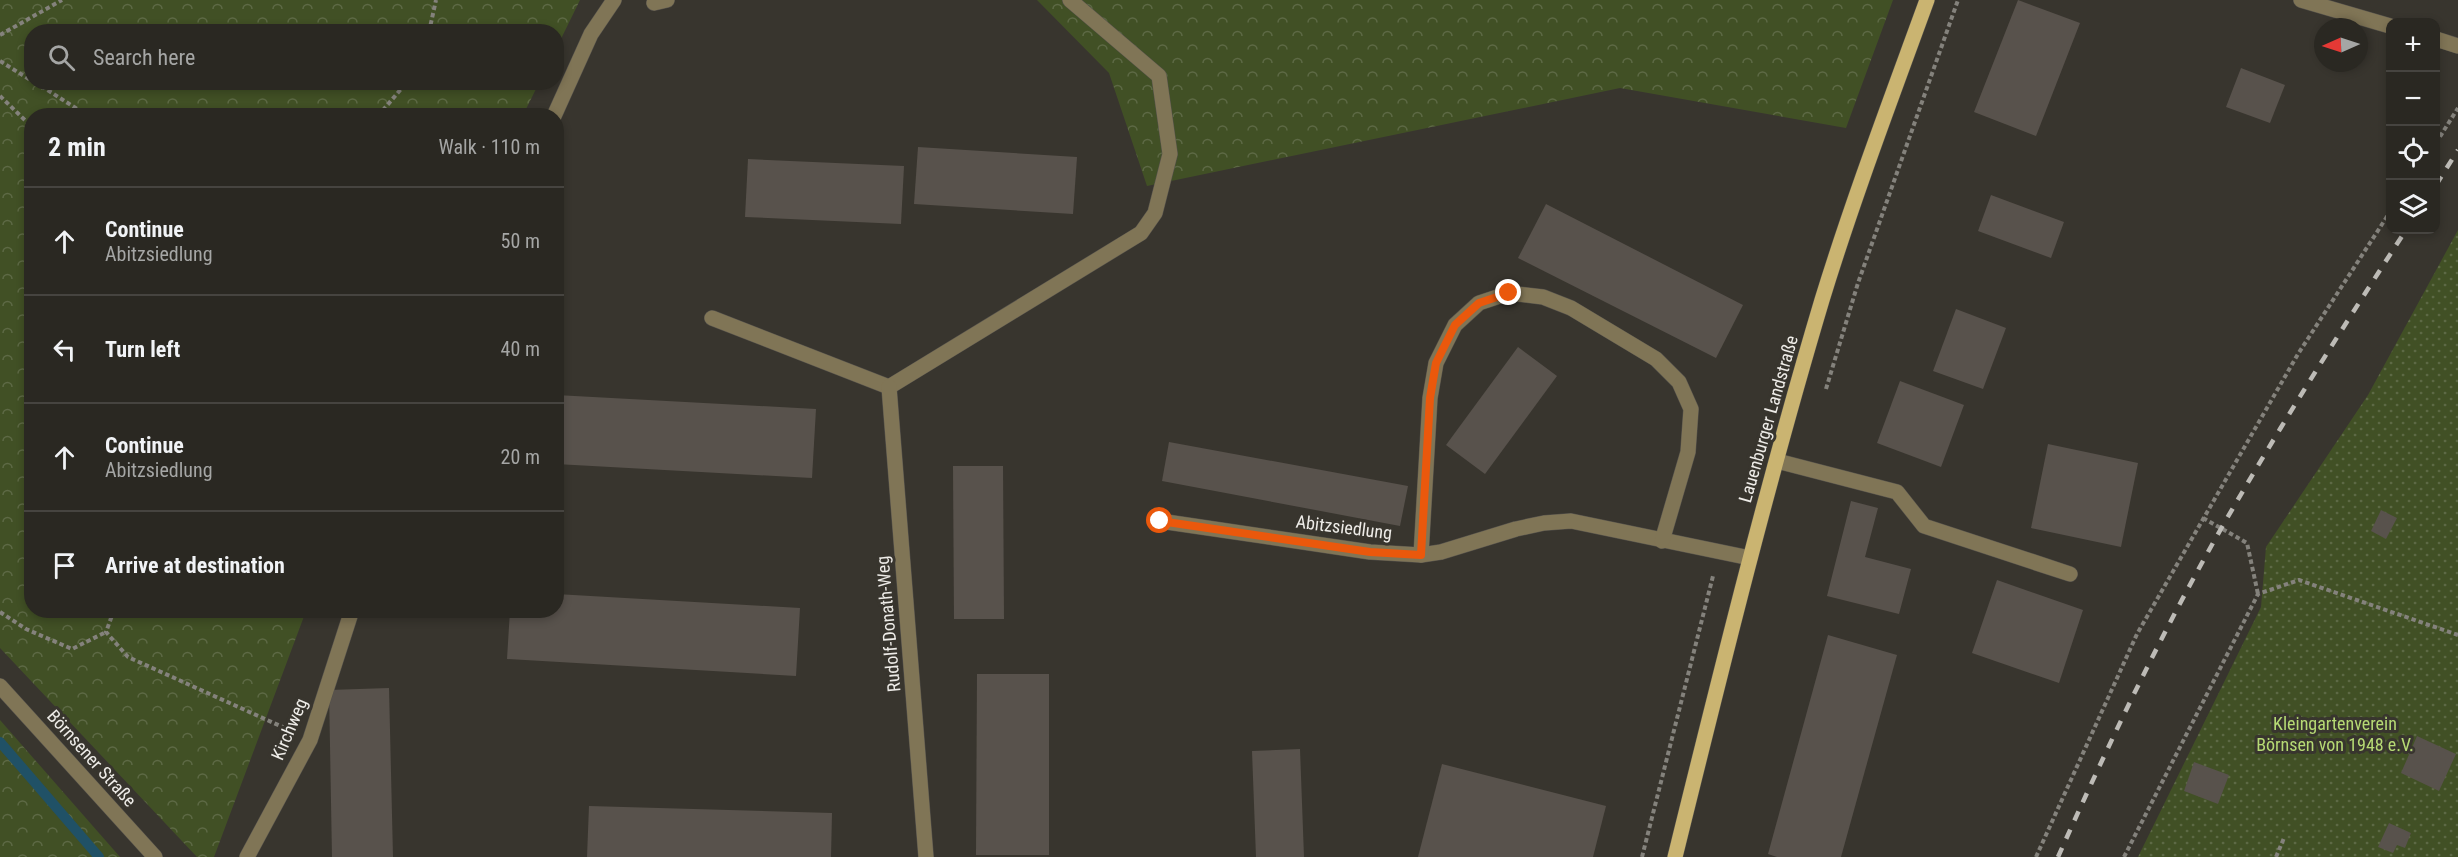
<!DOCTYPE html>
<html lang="en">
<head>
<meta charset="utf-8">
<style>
	:root { --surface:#2a2822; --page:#36342f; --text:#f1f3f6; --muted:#a5a6a5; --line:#464440 }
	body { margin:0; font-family:"Roboto Condensed",sans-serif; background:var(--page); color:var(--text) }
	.controls { position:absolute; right:18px; top:18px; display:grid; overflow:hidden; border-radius:12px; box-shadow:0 3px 9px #0003 }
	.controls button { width:54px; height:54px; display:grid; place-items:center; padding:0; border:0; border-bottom:2px solid var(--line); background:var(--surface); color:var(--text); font:30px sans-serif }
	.compass { position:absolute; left:2314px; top:18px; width:54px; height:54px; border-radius:50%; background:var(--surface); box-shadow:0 3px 9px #0003; rotate:267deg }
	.stop { position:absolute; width:18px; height:18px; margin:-14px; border:4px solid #ea580c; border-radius:50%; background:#fff }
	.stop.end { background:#ea580c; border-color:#fff; box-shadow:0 2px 6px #0008 }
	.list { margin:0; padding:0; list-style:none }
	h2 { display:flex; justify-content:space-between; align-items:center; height:78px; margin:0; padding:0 24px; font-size:26px }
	h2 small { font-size:20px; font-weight:400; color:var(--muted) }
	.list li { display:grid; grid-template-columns:39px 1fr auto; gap:18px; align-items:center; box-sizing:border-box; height:108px; padding:0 24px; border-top:2px solid var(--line) }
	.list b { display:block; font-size:22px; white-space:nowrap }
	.list p { margin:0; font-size:20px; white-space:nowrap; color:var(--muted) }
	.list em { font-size:20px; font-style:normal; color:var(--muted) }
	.icon { flex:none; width:33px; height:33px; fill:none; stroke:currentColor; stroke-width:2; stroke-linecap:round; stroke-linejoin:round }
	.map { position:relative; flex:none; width:2458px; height:857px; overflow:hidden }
	.search { position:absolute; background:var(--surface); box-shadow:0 3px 9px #0003; left:24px; top:24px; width:540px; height:66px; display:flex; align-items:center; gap:15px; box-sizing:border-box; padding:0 21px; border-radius:24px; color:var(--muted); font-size:22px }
	.panel { position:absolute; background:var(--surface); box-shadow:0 3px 9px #0003; left:24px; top:108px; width:540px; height:510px; border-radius:24px }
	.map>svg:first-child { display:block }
	.grass { fill:url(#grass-dots) }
	.forest { fill:url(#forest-crowns) }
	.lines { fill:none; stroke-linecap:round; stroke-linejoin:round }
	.stream { stroke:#205166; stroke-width:10 }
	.building { fill:#58524c }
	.minor-casing { stroke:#55524c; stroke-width:16 }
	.major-casing { stroke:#55524c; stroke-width:16 }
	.path { stroke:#84827c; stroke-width:4; stroke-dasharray:4.5 3; stroke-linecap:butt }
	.minor { stroke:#807556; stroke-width:15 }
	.major { stroke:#cab471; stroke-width:15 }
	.rail { stroke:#bdbbb6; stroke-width:4.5; stroke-dasharray:10 10; stroke-linecap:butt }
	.route { stroke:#ea580c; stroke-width:8 }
	.labels { text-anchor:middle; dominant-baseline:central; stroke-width:6; stroke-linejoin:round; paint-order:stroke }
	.street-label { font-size:18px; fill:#eeece8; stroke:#38352e }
	.park-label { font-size:18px; fill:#b6da74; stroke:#38352e }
</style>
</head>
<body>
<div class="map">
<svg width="2458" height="857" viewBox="0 0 2458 857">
	<defs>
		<pattern id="grass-dots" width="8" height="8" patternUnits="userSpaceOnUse" patternTransform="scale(1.5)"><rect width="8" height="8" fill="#415025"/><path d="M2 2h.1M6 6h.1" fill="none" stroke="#5d6945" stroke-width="1.8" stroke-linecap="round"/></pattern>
		<pattern id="forest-crowns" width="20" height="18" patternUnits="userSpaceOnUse" patternTransform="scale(1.5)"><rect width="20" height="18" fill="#415025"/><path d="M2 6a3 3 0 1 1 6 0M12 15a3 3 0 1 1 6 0" fill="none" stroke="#5d6945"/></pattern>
	</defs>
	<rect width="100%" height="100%" fill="#38352e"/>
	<polygon class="grass" points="2458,230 2458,857 2138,857 2261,607 2266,547 2368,395"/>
	<g class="forest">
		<polygon points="0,0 580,0 557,47 556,32 32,32 32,82 539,83 523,115 32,116 32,610 306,611 214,857 197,857 0,648"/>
		<polygon points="1037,0 1893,0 1846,128 1620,88 1147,186 1109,73"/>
		<polygon points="0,720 120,857 0,857"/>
	</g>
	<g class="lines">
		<polyline class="stream" points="0,742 99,857"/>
	</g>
	<g class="building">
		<polygon points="2018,0 2080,23 2036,136 1974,112"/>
		<polygon points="2241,68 2285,85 2270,123 2226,107"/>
		<polygon points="918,147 1077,157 1073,214 914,204"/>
		<polygon points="748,159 904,166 901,224 745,217"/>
		<polygon points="1991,195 2064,222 2051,258 1978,231"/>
		<polygon points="1546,204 1743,305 1716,358 1518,258"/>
		<polygon points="1956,309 2006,328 1983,389 1933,371"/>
		<polygon points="1518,347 1557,376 1485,474 1446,445"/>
		<polygon points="1900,381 1964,405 1941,467 1877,443"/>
		<polygon points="556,395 816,409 812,478 556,464"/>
		<polygon points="1169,442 1408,486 1400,526 1162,481"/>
		<polygon points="2048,444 2138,463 2121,547 2031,528"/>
		<polygon points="953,466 1003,466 1004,619 954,619"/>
		<polygon points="1851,501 1878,508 1865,557 1911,569 1899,614 1827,596"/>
		<polygon points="2381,510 2397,518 2386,539 2371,531"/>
		<polygon points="1997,580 2083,610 2059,683 1972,653"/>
		<polygon points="556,594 800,608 796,676 507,659 510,610 556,610"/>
		<polygon points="1828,635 1897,655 1841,857 1777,857 1768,854"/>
		<polygon points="977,674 1049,674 1049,855 976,855"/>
		<polygon points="389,688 393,857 332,857 329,690"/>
		<polygon points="2417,736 2456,754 2439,791 2401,773"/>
		<polygon points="1300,749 1304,857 1256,857 1252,751"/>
		<polygon points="2194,762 2229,775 2218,804 2184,791"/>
		<polygon points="1442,764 1606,806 1593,857 1418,857"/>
		<polygon points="589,806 832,813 831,857 587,857"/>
		<polygon points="2389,823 2411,833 2405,848 2397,845 2393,853 2378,847"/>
	</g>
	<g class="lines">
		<defs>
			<g id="minor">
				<polyline points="2301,0 2390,26"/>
				<polyline points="654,3 667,0"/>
				<polyline points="2436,39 2458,46"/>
				<polyline points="554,116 591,34 614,0"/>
				<polyline points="712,318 889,387"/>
				<polyline points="889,387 1141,233 1155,213 1170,154 1159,76 1070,0"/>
				<polyline points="889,387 926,857"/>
				<polyline points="1777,461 1897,492 1924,526 2070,574"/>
				<polyline points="1160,521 1370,552 1421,555 1441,552 1516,529 1544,523 1571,521 1750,558"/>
				<polyline points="1421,555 1430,398 1436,363 1455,325 1479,303 1509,293 1543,297 1571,308 1656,359 1679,382 1691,409 1688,452 1662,541"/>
				<polyline points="0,686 155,857"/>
				<polyline points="247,857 310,740 352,610"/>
			</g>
			<path id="major" d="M1675,857C1721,671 1767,484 1822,300C1853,199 1891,99 1927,0"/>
		</defs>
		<use href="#minor" class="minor-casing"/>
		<use href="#major" class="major-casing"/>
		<g class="path">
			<polyline points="429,32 436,0"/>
			<polyline points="0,35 62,0"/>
			<polyline points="0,61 32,81"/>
			<polyline points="35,82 88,116"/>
			<polyline points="0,96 32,127"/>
			<polyline points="378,116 407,82"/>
			<polyline points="2436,143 2458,108"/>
			<polyline points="1826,389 1858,283 1958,0"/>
			<polyline points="2203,518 2247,543 2258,594"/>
			<polyline points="114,610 106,632 128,657 287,729"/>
			<polyline points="0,612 26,629 72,649 106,632"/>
			<polyline points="1642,857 1713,576"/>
			<polyline points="2036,857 2137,634 2298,354 2390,212"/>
			<polyline points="2124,857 2258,594 2299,580 2458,635"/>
			<polyline points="2276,857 2284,838"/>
		</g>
		<use href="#minor" class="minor"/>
		<use href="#major" class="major"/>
		<g class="rail">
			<polyline points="2436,185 2458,150"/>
			<path d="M2058,857C2108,745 2161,634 2222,527C2280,426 2343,327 2406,230"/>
		</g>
	</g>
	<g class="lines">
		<polyline class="route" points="1160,521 1370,552 1421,555 1430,398 1436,363 1455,325 1479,303 1509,293"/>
	</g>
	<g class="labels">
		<g class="street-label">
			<text transform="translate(1768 419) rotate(-74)">Lauenburger Landstraße</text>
			<text transform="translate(1344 527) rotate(7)">Abitzsiedlung</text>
			<text transform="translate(888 624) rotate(-95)">Rudolf-Donath-Weg</text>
			<text transform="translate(289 729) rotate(-67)">Kirchweg</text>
			<text transform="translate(92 758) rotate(48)">Börnsener Straße</text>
		</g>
		<g class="park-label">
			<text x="2335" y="723">Kleingartenverein<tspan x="2335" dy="21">Börnsen von 1948 e.V.</tspan></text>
		</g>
	</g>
</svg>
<div class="controls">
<button>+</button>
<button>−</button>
<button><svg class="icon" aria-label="locate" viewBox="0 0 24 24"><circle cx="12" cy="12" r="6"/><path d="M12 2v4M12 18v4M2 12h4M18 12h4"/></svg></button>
<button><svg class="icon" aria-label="layers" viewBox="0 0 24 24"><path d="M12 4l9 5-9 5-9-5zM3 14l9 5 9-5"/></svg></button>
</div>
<svg class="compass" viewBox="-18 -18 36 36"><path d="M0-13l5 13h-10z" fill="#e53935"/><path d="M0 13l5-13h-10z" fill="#a5a6a5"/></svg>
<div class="stop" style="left:1160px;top:521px"></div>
<div class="stop end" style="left:1509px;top:293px"></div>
<div class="search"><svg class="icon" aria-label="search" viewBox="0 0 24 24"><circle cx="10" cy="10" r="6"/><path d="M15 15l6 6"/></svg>Search here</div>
<section class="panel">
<h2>2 min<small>Walk · 110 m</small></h2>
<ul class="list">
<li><svg class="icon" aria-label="ahead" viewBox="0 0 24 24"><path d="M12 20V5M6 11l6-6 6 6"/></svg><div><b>Continue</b><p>Abitzsiedlung</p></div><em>50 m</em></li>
<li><svg class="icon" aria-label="left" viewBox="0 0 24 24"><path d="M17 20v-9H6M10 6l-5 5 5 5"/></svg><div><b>Turn left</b></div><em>40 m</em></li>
<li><svg class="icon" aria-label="ahead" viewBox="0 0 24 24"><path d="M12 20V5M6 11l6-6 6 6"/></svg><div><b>Continue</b><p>Abitzsiedlung</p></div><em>20 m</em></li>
<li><svg class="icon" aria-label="arrive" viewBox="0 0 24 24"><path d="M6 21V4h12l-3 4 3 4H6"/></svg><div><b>Arrive at destination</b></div></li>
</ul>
</section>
</div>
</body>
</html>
